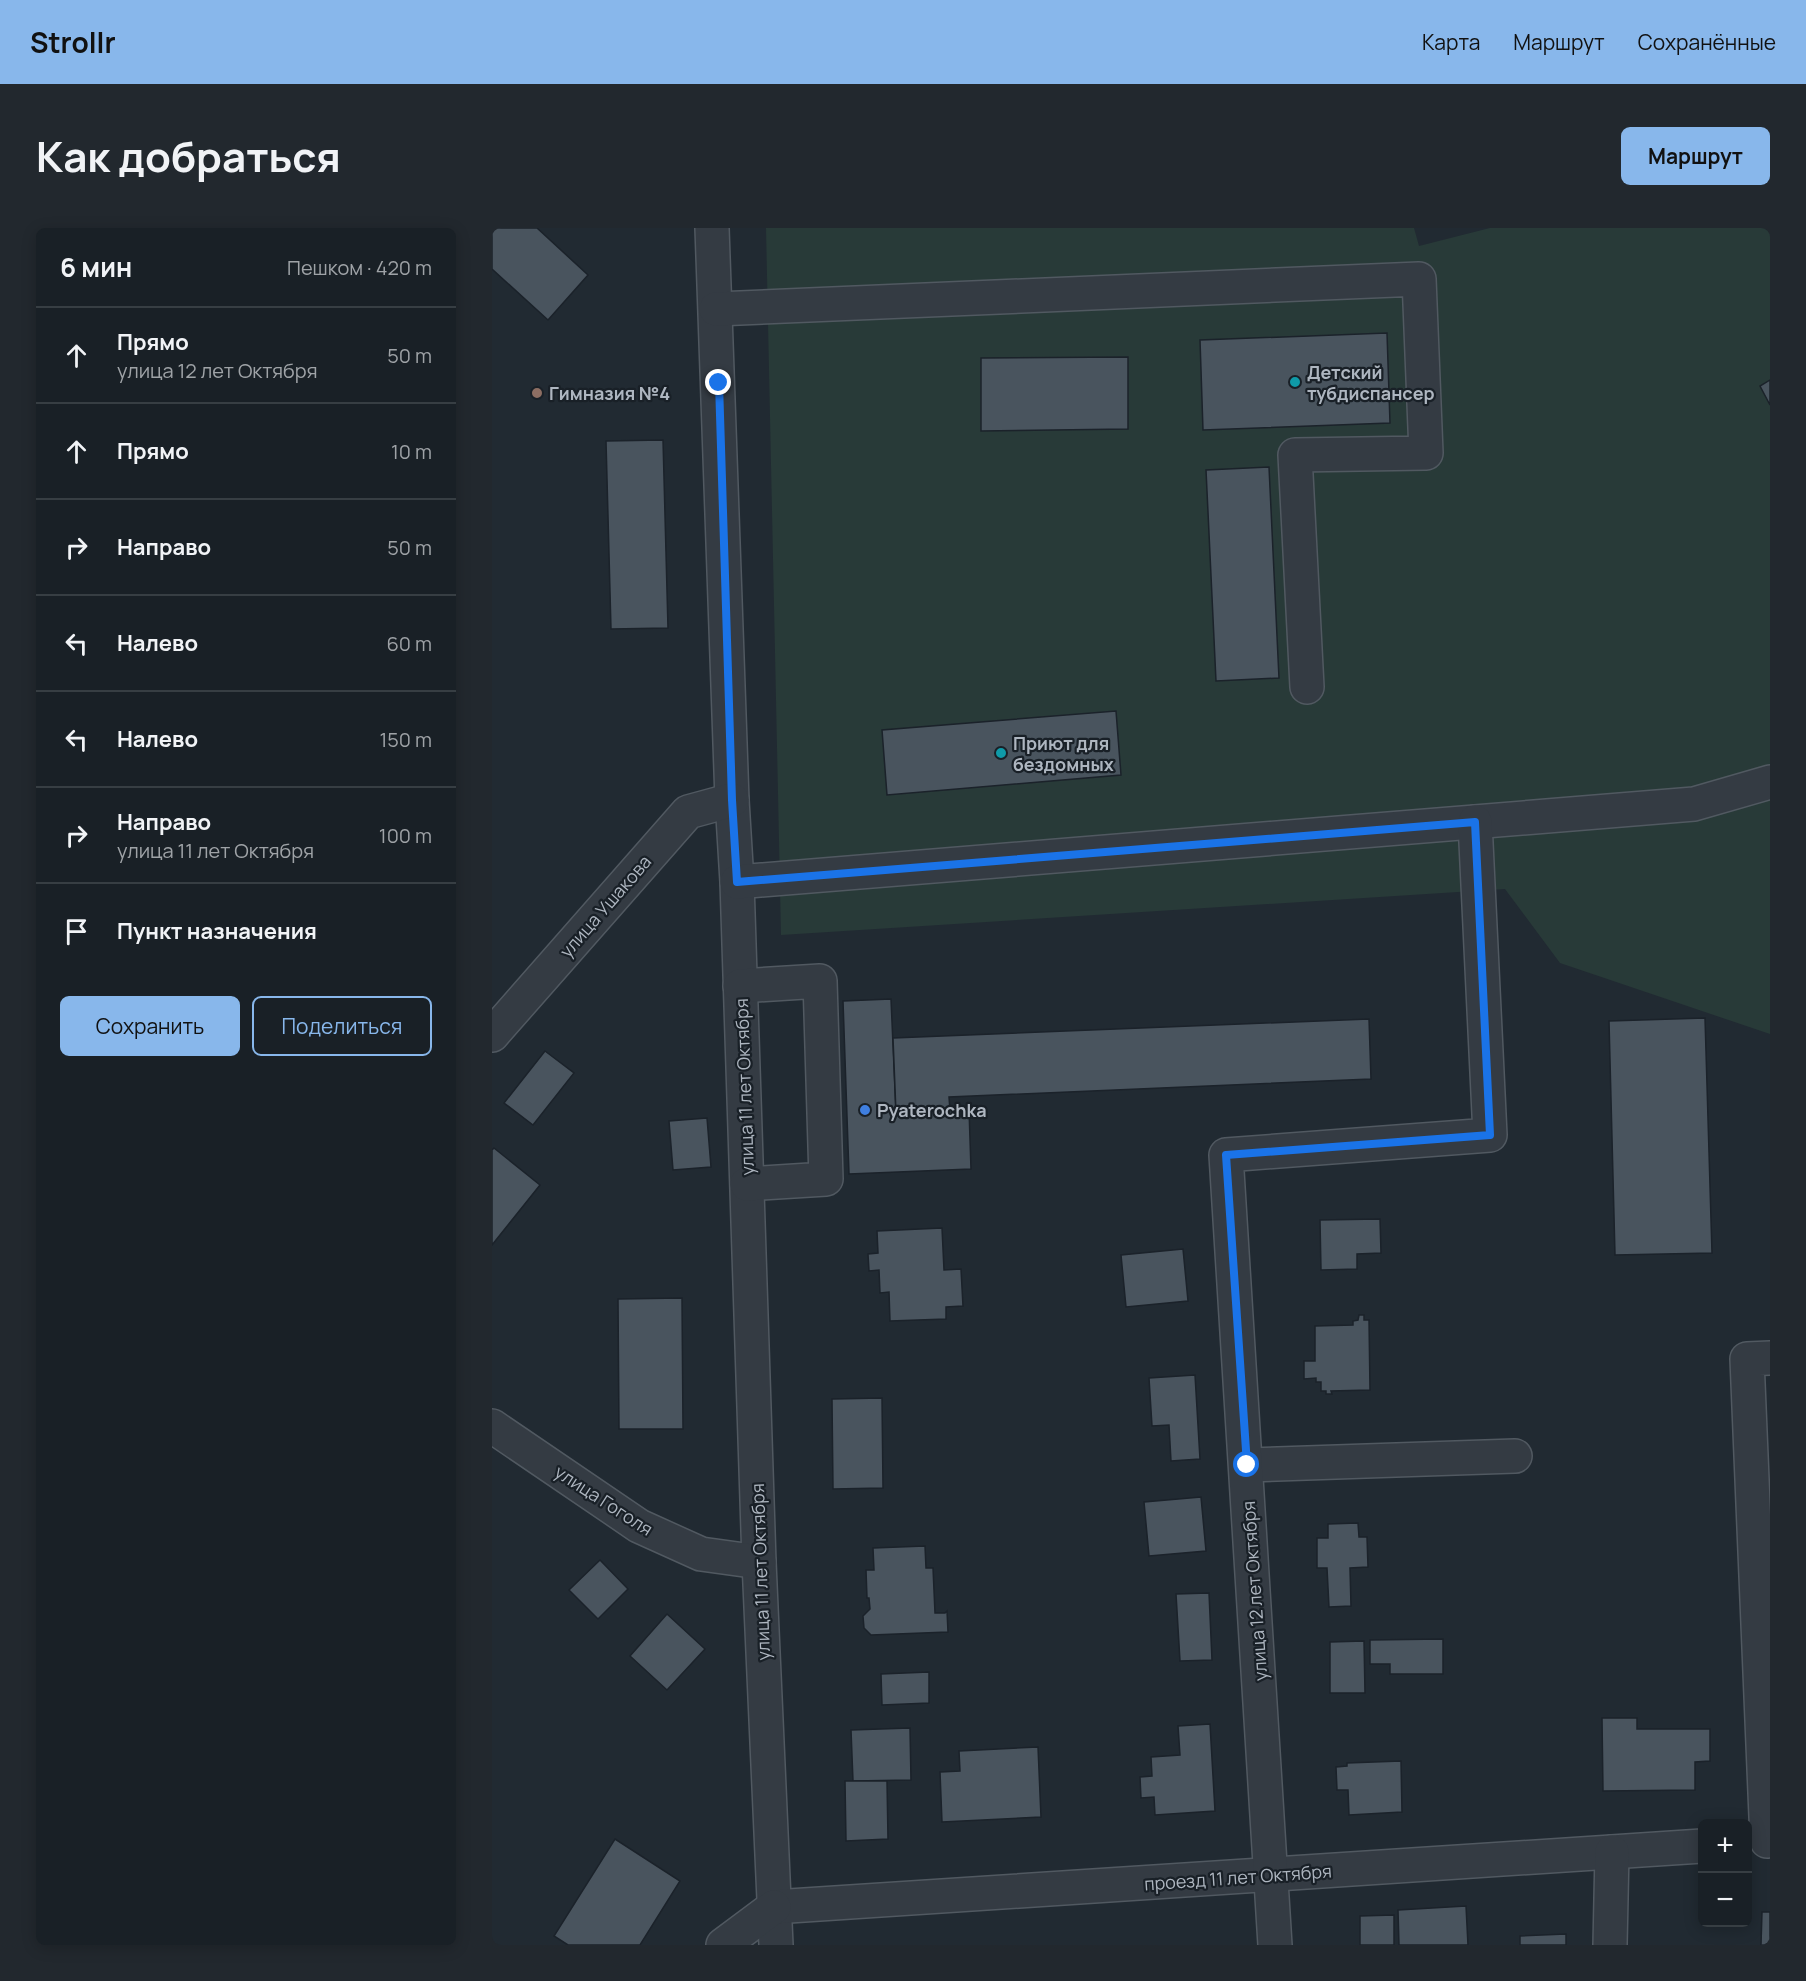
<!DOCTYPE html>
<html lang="ru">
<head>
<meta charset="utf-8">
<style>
	:root { --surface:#192026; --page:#22282e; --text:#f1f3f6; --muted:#9fa3a7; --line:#373e43; --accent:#88b7eb }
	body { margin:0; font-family:Manrope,sans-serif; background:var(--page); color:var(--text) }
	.controls { position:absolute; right:18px; bottom:18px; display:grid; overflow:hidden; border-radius:9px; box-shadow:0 3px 15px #0003 }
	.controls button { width:54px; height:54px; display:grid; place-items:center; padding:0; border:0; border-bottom:2px solid var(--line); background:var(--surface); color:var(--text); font:30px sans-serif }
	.stop { position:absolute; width:18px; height:18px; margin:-14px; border:4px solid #1a73e8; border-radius:50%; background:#fff }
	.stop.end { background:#1a73e8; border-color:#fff; box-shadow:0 2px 6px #0008 }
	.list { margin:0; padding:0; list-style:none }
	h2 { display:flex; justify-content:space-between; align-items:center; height:78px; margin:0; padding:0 24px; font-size:26px }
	h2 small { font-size:20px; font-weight:400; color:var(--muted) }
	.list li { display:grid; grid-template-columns:39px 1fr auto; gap:18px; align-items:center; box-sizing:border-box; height:96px; padding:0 24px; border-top:2px solid var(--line) }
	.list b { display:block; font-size:22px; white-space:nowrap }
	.list p { margin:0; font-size:20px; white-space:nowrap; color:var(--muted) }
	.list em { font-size:20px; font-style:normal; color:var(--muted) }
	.actions { display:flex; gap:12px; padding:18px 24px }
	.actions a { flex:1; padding:14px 0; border:2px solid var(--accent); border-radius:9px; text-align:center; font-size:21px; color:var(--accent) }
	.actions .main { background:var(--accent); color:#111 }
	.icon { flex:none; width:33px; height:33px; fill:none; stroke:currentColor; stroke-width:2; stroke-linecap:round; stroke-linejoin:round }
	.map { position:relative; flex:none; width:1278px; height:1717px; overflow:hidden; border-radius:9px }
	header { display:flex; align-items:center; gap:36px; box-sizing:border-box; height:84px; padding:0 30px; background:var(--accent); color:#111 }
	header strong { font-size:28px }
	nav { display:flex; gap:33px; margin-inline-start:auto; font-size:21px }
	.intro { display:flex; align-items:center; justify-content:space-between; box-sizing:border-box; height:144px; padding:0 36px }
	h1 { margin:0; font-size:42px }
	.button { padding:15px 27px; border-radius:9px; background:var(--accent); color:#111; font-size:21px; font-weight:700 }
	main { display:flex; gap:36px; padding:0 36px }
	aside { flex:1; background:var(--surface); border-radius:9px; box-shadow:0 3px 15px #0003 }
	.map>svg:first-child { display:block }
	.green { fill:#283a38 }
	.building { fill:#49545e; stroke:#1b222a; stroke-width:1.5 }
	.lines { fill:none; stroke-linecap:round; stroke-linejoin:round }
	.minor-casing { stroke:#515961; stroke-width:36 }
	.minor { stroke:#343b43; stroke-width:33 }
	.route { stroke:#1a73e8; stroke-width:8 }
	.culture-dot { fill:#0f9aa8; stroke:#192027; stroke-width:2 }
	.education-dot { fill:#8d6e63; stroke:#192027; stroke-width:2 }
	.shop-dot { fill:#3f7fe0; stroke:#192027; stroke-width:2 }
	.labels { text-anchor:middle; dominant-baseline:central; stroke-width:4.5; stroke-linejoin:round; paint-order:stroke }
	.poi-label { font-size:18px; font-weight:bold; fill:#aeb6c0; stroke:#192027; text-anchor:start }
	.street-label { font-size:18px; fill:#aeb6c0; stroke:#192027 }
</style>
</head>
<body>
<header>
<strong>Strollr</strong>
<nav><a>Карта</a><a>Маршрут</a><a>Сохранённые</a></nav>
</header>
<div class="intro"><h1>Как добраться</h1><a class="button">Маршрут</a></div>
<main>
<aside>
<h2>6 мин<small>Пешком · 420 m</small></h2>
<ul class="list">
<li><svg class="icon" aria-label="ahead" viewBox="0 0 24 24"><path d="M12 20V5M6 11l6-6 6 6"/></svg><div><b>Прямо</b><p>улица 12 лет Октября</p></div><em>50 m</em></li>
<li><svg class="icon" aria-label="ahead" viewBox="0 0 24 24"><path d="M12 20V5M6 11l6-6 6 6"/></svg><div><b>Прямо</b></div><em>10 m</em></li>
<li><svg class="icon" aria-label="right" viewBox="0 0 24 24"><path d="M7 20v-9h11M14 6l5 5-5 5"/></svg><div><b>Направо</b></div><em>50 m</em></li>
<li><svg class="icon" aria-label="left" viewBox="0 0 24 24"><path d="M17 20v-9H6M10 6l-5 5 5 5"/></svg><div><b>Налево</b></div><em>60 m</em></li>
<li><svg class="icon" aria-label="left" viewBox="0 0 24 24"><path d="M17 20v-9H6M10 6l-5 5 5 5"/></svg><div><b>Налево</b></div><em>150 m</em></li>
<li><svg class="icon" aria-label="right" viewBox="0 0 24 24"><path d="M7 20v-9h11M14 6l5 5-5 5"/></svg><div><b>Направо</b><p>улица 11 лет Октября</p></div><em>100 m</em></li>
<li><svg class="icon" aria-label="arrive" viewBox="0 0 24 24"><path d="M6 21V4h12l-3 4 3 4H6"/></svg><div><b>Пункт назначения</b></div></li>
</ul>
<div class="actions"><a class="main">Сохранить</a><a>Поделиться</a></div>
</aside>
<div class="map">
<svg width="1278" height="1717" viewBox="0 0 1278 1717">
	<rect width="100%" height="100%" fill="#212a32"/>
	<polygon class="green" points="274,0 922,0 927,18 998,0 1278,0 1278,806 1068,735 1013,661 289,707"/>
	<g class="building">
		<polygon points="0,0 45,0 96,47 56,92 0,41"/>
		<polygon points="895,105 898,195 711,202 708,112"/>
		<polygon points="636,129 636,201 489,203 489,130"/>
		<polygon points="1278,152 1278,177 1268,158"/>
		<polygon points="171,212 176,400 119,401 114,213"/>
		<polygon points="777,239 787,450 724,453 714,242"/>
		<polygon points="624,483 629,547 395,567 390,502"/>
		<polygon points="399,771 404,885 477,881 479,941 357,946 351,773"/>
		<polygon points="1213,790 1220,1025 1123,1027 1117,793"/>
		<polygon points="877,791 879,851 457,869 458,882 404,885 401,810"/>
		<polygon points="53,823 82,845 41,897 12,875"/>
		<polygon points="215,890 219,939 181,942 177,893"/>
		<polygon points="2,920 48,957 0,1017 0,922"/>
		<polygon points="888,991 889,1025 865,1026 865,1041 829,1042 828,992"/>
		<polygon points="450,1000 452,1042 469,1041 471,1078 454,1079 454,1091 398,1093 397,1064 388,1065 387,1042 377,1043 376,1026 386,1025 385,1003"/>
		<polygon points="691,1021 696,1073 634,1079 629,1027"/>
		<polygon points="190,1070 191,1201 127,1201 126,1071"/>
		<polygon points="867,1087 872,1087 872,1092 877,1092 878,1162 839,1163 840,1166 834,1166 834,1163 829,1163 829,1154 824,1154 824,1150 812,1151 812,1133 823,1133 823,1098 861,1097 861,1093 866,1092"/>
		<polygon points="703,1147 708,1231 679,1233 677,1197 660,1198 657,1150"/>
		<polygon points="390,1170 391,1260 341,1261 340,1171"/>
		<polygon points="709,1269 714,1323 657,1328 652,1274"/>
		<polygon points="866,1295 867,1309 875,1309 876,1339 858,1340 859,1378 837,1379 835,1340 825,1340 825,1310 836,1310 836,1296"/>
		<polygon points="433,1318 434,1340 441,1340 443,1385 453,1385 455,1383 456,1404 379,1407 372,1400 371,1388 378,1381 377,1370 375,1370 374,1342 382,1342 381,1320"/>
		<polygon points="108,1332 136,1361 106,1391 77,1362"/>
		<polygon points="717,1365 720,1432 688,1433 684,1366"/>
		<polygon points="175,1386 213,1421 175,1462 138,1428"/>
		<polygon points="951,1411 951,1446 898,1446 898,1436 878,1436 878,1412"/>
		<polygon points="872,1413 873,1465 838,1465 838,1414"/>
		<polygon points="437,1444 437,1475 390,1477 389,1446"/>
		<polygon points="1110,1490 1145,1490 1145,1501 1218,1501 1218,1533 1203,1534 1203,1562 1111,1563"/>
		<polygon points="718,1496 723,1583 663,1587 662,1569 649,1570 648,1549 660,1548 659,1529 688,1527 686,1498"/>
		<polygon points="418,1500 419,1552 361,1553 359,1502"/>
		<polygon points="546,1519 549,1589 450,1594 448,1544 468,1543 467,1523"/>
		<polygon points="909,1533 910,1584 857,1587 856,1562 845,1562 844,1539 855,1538 855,1535"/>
		<polygon points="353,1553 395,1553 396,1611 354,1613"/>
		<polygon points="123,1611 188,1653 148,1717 76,1717 62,1708"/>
		<polygon points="974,1678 976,1717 907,1717 906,1682"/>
		<polygon points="1270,1684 1278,1684 1278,1717 1269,1717"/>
		<polygon points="902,1687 902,1717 868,1717 868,1688"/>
		<polygon points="1074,1706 1074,1717 1028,1717 1028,1708"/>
	</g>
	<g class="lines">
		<defs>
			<g id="minor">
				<polyline points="220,0 240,572 245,654 267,1334 284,1717"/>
				<polyline points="224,81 927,51 934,225 803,227 815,459"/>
				<polyline points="245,654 1202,576 1278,554"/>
				<polyline points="248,758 328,753 334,951 255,956"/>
				<polyline points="0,807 196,584 240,572"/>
				<polyline points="0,1198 147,1298 209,1326 267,1334"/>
				<polyline points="755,1237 1023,1228"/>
				<polyline points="1275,1613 1255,1131 1278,1130"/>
				<polyline points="282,1679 1210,1618"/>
				<polyline points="231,1717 282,1679"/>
				<polyline points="783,1717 734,927 998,907 983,594"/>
				<polyline points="1118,1717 1120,1624"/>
			</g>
		</defs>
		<use href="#minor" class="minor-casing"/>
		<use href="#minor" class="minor"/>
	</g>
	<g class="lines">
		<polyline class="route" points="227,155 240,572 245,654 983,594 998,907 734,927 755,1237"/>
	</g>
	<g class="culture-dot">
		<circle cx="803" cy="154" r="6"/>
		<circle cx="509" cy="525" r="6"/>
	</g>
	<circle class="education-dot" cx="45" cy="165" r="6"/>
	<circle class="shop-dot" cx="373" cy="882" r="6"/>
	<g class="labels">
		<g class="poi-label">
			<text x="815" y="144">Детский<tspan x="815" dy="21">тубдиспансер</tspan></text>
			<text x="57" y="165">Гимназия №4</text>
			<text x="521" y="515">Приют для<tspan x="521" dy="21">бездомных</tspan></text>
			<text x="385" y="882">Pyaterochka</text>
		</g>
		<g class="street-label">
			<text transform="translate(113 678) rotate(-49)">улица Ушакова</text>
			<text transform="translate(252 859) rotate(-92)">улица 11 лет Октября</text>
			<text transform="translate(112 1272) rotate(33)">улица Гоголя</text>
			<text transform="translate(268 1344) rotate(-92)">улица 11 лет Октября</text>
			<text transform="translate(762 1363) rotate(-94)">улица 12 лет Октября</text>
			<text transform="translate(746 1649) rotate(-4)">проезд 11 лет Октября</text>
		</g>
	</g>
</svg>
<div class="controls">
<button>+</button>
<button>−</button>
</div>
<div class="stop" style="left:755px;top:1237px"></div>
<div class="stop end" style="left:227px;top:155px"></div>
</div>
</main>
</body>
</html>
